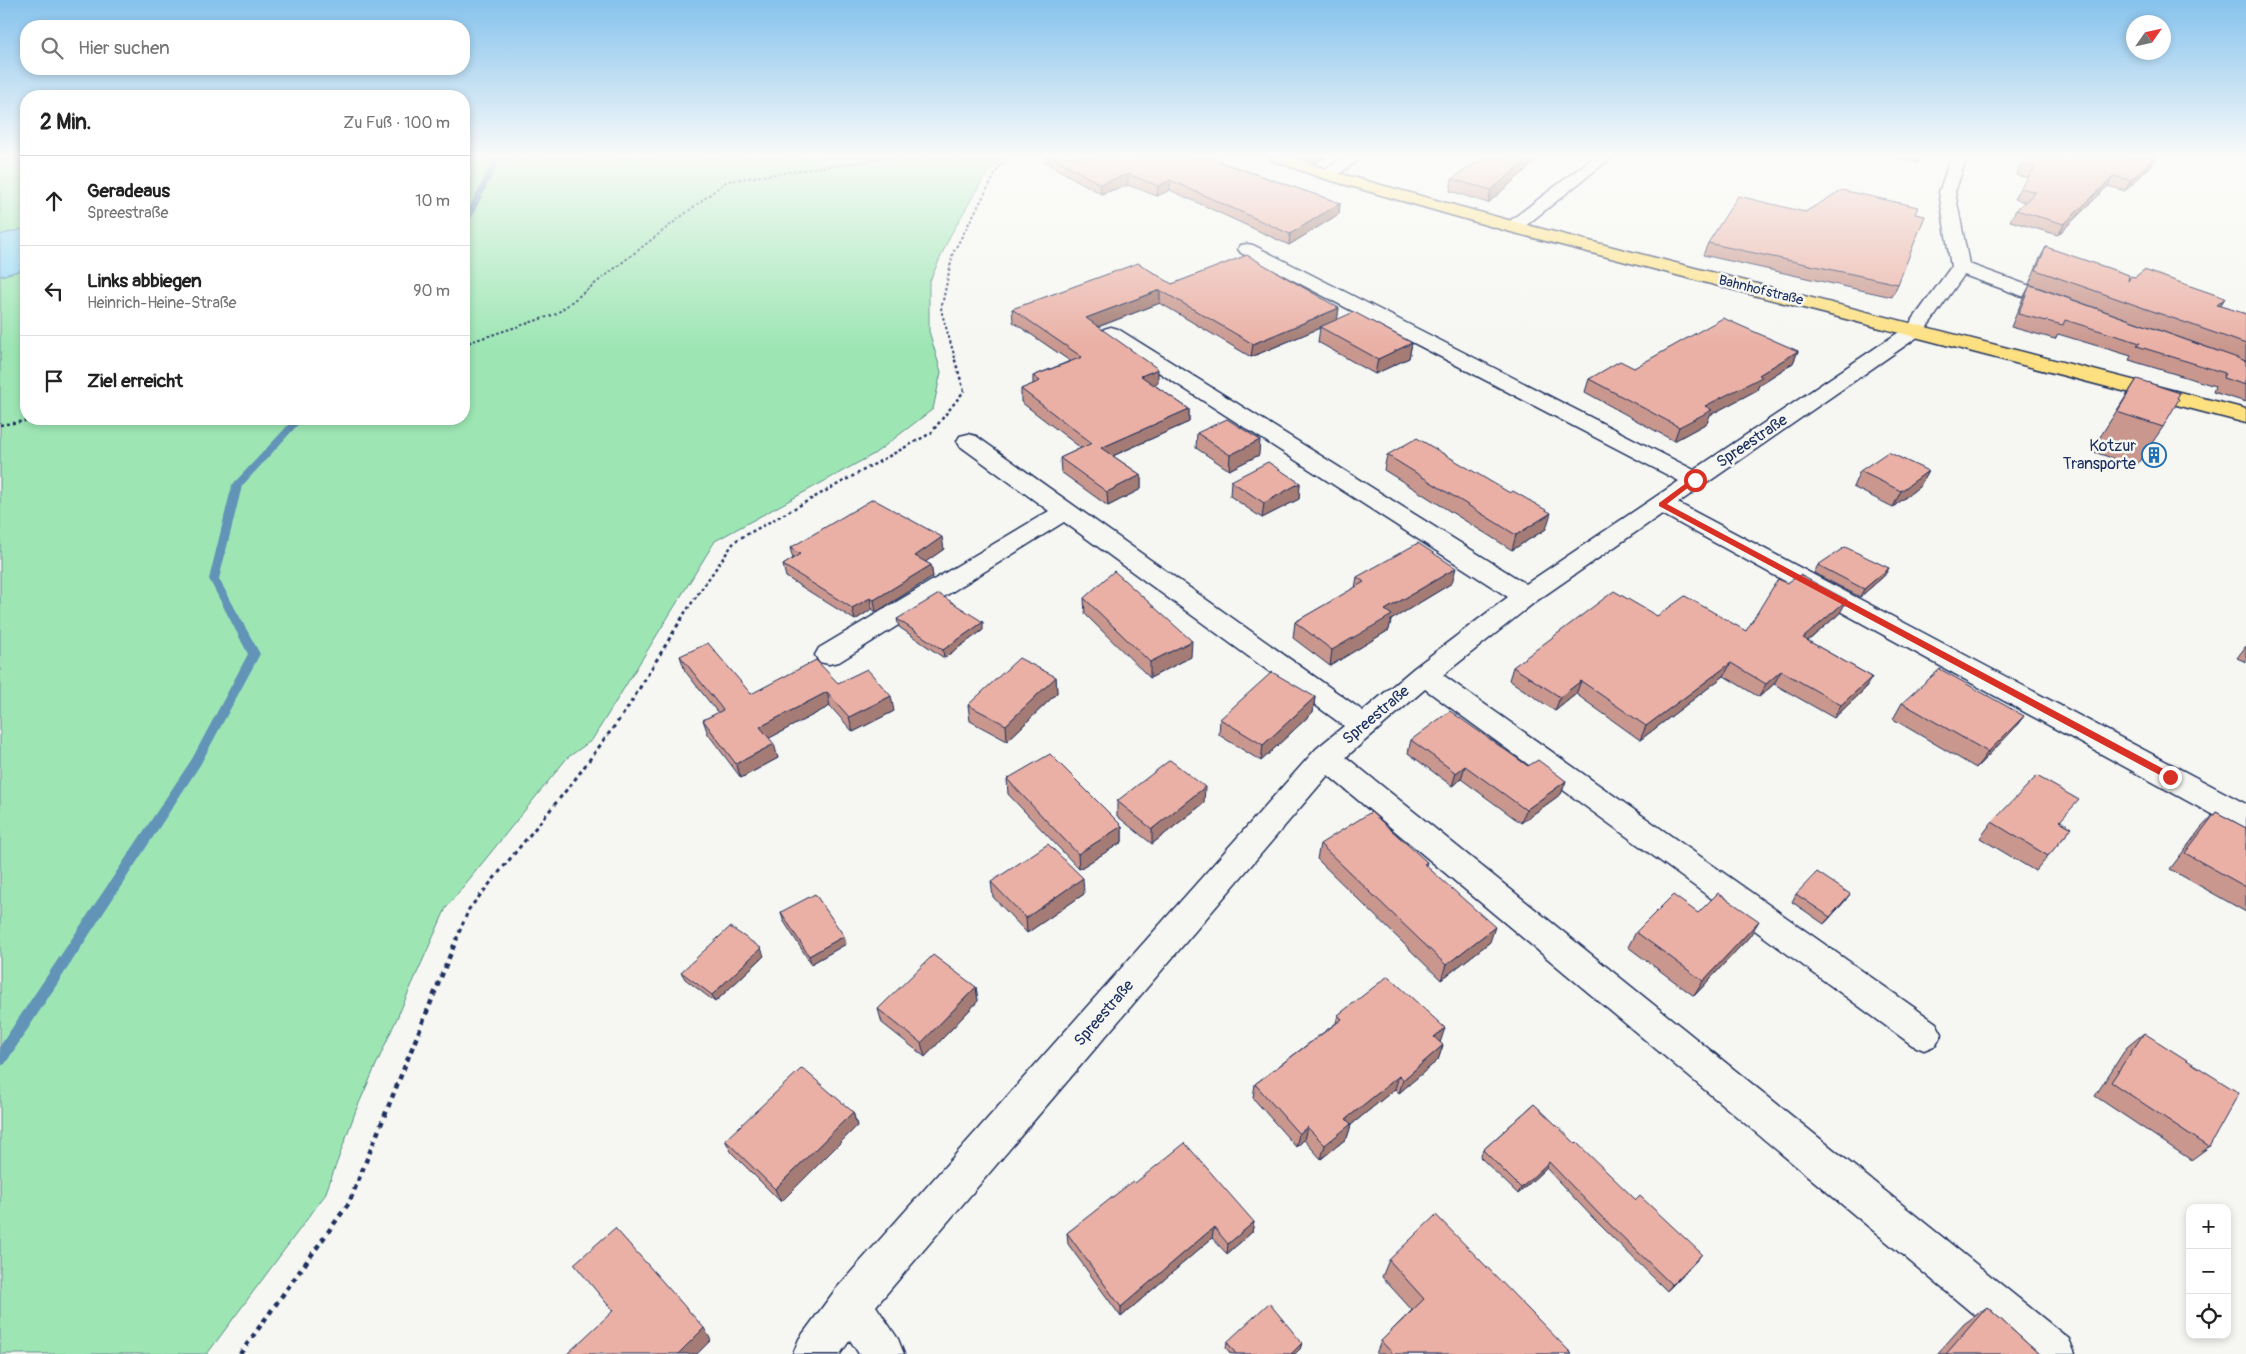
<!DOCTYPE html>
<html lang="de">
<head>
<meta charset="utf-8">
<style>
	:root { --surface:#fff; --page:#f2f2f2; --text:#222; --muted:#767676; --line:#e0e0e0 }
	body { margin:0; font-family:Pangolin,sans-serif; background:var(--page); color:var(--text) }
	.controls { position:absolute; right:15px; bottom:15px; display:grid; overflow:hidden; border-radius:10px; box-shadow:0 2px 8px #0003 }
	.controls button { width:45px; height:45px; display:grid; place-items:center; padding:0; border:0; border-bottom:1px solid var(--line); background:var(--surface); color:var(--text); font:25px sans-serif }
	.compass { position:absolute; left:2126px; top:15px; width:45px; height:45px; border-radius:50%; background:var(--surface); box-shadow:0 2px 8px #0003; rotate:56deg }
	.stop { position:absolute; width:15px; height:15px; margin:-11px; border:4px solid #d93025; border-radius:50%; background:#fff }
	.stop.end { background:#d93025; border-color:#fff; box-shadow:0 1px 5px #0008 }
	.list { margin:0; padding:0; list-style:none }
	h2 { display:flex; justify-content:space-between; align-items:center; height:65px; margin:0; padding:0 20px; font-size:21px }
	h2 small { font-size:16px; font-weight:400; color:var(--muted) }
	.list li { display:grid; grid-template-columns:32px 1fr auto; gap:15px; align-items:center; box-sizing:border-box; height:90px; padding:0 20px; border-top:1px solid var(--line) }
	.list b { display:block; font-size:19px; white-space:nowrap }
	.list p { margin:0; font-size:16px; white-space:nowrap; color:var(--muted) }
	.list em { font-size:16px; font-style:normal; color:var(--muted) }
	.icon { flex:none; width:28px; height:28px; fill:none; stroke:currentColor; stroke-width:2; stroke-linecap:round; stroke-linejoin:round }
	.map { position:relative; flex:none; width:2246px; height:1354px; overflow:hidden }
	.search { position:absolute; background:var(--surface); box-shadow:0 2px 8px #0003; left:20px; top:20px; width:450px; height:55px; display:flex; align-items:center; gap:12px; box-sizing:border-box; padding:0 18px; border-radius:20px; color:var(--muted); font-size:19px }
	.panel { position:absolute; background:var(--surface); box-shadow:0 2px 8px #0003; left:20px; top:90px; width:450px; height:335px; border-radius:20px }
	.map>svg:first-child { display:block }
	.green { fill:#9de6b4; stroke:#5c8a89 }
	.water { fill:#92d7f4; stroke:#6294b8 }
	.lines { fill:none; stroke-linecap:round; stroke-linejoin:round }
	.stream { fill:#6294b8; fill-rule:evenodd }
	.minor-casing { stroke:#1b2f5e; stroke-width:3 }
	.major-casing { stroke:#1b2f5e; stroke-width:3 }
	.path-far3 { stroke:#1b2f5e; stroke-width:2; stroke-dasharray:2.5 2.5; stroke-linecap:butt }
	.path-far2 { stroke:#1b2f5e; stroke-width:2.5; stroke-dasharray:3 3; stroke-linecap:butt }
	.path-far1 { stroke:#1b2f5e; stroke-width:3; stroke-dasharray:4 4; stroke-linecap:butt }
	.path { stroke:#1b2f5e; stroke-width:4.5; stroke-dasharray:5 5; stroke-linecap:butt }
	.minor { fill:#f6f6f2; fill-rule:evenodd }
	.major { fill:#fde080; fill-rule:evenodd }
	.wall { fill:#c9978e; stroke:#1b2f5e }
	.shaded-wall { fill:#a47b74; stroke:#1b2f5e }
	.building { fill:#eab0a5; stroke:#1b2f5e }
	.route { fill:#d93025 }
	.labels { text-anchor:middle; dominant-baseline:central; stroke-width:5; stroke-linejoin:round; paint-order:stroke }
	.far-street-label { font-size:14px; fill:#1b2f5e; stroke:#f6f6f2 }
	.street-label { font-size:16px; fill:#1b2f5e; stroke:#f6f6f2 }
	.poi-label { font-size:16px; fill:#1b2f5e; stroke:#f6f6f2; text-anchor:end }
</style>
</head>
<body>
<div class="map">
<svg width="2246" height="1354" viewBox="0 0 2246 1354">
	<rect width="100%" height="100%" fill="#f6f6f2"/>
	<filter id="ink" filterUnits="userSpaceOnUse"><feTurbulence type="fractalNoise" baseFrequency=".02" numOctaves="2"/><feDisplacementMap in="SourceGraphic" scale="10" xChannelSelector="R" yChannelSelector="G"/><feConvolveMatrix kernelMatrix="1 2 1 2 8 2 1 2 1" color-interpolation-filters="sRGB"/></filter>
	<g filter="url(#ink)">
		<g class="green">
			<polygon points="0,157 26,157 26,228 0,235"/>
			<polygon points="464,157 1002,157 983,179 950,236 929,283 929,331 941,372 933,409 874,454 715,541 592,740 567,758 446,908 356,1110 325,1195 207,1354 0,1354 0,276 26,269 26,419 464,419"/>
		</g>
		<polygon class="water" points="26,228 26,269 0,276 0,235"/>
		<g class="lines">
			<g class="stream">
				<polygon points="495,157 501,157 468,225 464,227 464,218"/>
				<polygon points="294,419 303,419 242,486 219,579 260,654 200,765 5,1064 0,1066 0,1046 192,759 248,654 209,579 232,485"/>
			</g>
			<defs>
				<g id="minor">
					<polygon points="1343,157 1362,157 1334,178 1322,178 1320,175 1322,172"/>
					<polygon points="1594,157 1612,157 1519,231 1507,231 1504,227 1507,223"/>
					<polygon points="1951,157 1967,157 1955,192 1969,264 2069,300 2072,304 2069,308 2062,310 2055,308 1964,275 1922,334 1678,503 2246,804 2246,830 2235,827 1662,514 1535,602 1443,675 1936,1023 1942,1034 1936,1045 1924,1050 1912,1045 1425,689 1346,757 2069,1339 2075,1354 2021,1354 1328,775 876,1306 898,1339 904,1354 859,1354 850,1340 840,1354 793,1354 799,1339 836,1289 1316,749 1344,726 1064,522 839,662 829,664 819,662 815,655 819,648 1049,511 960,446 957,441 960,436 968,434 976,436 1363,711 1414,668 1508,597 1104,337 1101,333 1104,329 1111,327 1118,329 1526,584 1679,481 1241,253 1238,249 1241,245 1247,244 1253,245 1694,470 1908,326 1951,267 1939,192"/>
				</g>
				<polygon id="major" points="1270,157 1293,157 1334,172 1519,223 2246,409 2246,423 1507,231 1322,178 1272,160"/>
			</defs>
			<use href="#minor" class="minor-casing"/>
			<use href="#major" class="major-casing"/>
			<g class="path-far3">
				<polyline points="464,344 556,314 727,181 893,157"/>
				<polyline points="955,358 941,310 953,253 999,167 1009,157"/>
			</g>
			<g class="path-far2">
				<polyline points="0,425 39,419"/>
				<polyline points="684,614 735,541 931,433 964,391 954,357"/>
			</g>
			<polyline class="path-far1" points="456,940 469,909 573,782 627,709 685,613"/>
			<polyline class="path" points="240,1354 349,1203 457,938"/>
			<use href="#minor" class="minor"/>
			<use href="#major" class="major"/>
		</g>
		<g class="wall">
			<polygon points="1045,157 1217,157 1221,162 1340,203 1339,214 1289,245 1170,190 1157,196 1128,185 1101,194 1045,162"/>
			<polygon points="1299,157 1326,157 1314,163"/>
			<polygon points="1485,157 1541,157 1488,203 1450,191 1452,179"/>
			<polygon points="1891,157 1921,157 1918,163"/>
			<polygon points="2021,164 2153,164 2125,191 2108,186 2058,235 2010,221 2016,210 2025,202 2014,199 2020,188 2028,178 2016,175"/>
			<polygon points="1805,212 1915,214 1898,284 1892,297 1703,255 1708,243"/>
			<polygon points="2046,247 2128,281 2135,277 2225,298 2220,306 2246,314 2246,402 2213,392 2215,386 2129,360 2131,356 2058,334 2055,339 2011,327 2023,298 2030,285 2217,351 2029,284 2039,260"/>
			<polygon points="1172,284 1339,308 1337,320 1412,343 1409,358 1375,374 1318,342 1320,328 1251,357 1160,303 1098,327 1158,383 1153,384 1189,409 1189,422 1113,456 1141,475 1141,489 1108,506 1061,472 1060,458 1081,448 1021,402 1021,389 1033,384 1033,376 1070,361 1013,322 1012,309"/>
			<polygon points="1798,351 1793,363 1759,385 1757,390 1710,415 1707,423 1674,441 1585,392 1589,379 1634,368"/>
			<polygon points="2137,379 2163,427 2136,466 2091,451"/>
			<polygon points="1197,433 1259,455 1229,470 1196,448"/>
			<polygon points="1387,455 1546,529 1512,550 1384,470"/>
			<polygon points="1860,471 1928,471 1920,486 1893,507 1853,487"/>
			<polygon points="1231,481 1300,483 1299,499 1262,518 1230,496"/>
			<polygon points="790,548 944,549 925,562 931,565 933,577 876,612 872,609 855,620 786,577 783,565 793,559"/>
			<polygon points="1818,565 1889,568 1884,576 1860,597 1814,573"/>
			<polygon points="1357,577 1452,583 1391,620 1389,630 1330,666 1293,638 1295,622 1355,588"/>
			<polygon points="1084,598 1191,657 1150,678 1085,614"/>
			<polygon points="1840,613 1808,641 1872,677 1864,690 1834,718 1774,684 1759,697 1724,676 1640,740 1576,694 1555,711 1509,680 1513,667 1657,616 1746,631"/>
			<polygon points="897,619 983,630 944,658 899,627"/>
			<polygon points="2246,646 2246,662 2237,658"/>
			<polygon points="680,656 751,694 838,683 894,711 853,732 830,706 769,738 778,758 741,778 708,734 703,720 718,713 685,671"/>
			<polygon points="1056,677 1057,693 1007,741 970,721 968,705"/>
			<polygon points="1315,697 1313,712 1261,761 1219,735 1220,719"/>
			<polygon points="1902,703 2024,716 2012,731 1976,768 1893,719"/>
			<polygon points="1411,740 1528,766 1566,781 1561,794 1521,823 1461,779 1452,786 1408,753"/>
			<polygon points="1007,779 1122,826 1122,842 1079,869 1008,794"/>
			<polygon points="1117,801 1204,803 1152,844 1117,816"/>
			<polygon points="2216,812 2246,828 2246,912 2170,869 2201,828"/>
			<polygon points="2061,821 2072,828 2035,871 1980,838 1992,822"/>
			<polygon points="1320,844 1427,862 1426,866 1490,942 1441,980 1317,859"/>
			<polygon points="991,882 1084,894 1027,933 993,897"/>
			<polygon points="1796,894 1845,901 1824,924 1792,902"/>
			<polygon points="781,912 846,944 811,964 783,920"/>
			<polygon points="1698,913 1750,936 1694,996 1628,947 1636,932"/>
			<polygon points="764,956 715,1002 685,979 681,972"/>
			<polygon points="976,987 978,1001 925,1057 882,1023 878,1009"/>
			<polygon points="1338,1015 1440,1043 1443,1045 1438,1060 1399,1093 1395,1089 1351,1125 1347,1138 1321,1159 1304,1140 1296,1147 1253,1098 1255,1084 1336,1023"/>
			<polygon points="2144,1033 2209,1147 2191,1160 2095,1096 2127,1047"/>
			<polygon points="1534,1104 1696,1261 1667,1291 1595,1220 1546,1168 1518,1194 1480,1157 1483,1150"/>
			<polygon points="853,1112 857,1126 781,1202 732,1153 725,1140"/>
			<polygon points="1135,1183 1254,1222 1252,1232 1227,1254 1212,1238 1121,1317 1068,1244 1067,1233"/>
			<polygon points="1389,1260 1572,1354 1376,1354 1381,1341 1412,1310 1382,1277"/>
			<polygon points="1987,1307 2039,1354 1937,1354 1964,1324"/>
			<polygon points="1227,1342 1302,1343 1300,1349 1295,1354 1231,1354 1226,1348"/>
		</g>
		<g class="shaded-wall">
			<polygon points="1314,157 1326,157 1314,163"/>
			<polygon points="1530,157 1541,157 1488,203 1491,190"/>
			<polygon points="2155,157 2157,157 2153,164 2125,191 2131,180"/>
			<polygon points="1128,174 1128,185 1101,194 1100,184"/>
			<polygon points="2114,176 2108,186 2058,235 2064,224"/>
			<polygon points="1170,180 1170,190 1157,196 1158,186"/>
			<polygon points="1340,203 1339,214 1289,245 1290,234"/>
			<polygon points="1160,290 1160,303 1087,331 1086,318"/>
			<polygon points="2225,298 2217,311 2217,305"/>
			<polygon points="1339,308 1337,321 1320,327 1320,328 1251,357 1253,344"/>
			<polygon points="1412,343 1409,358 1375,374 1378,359"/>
			<polygon points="1798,351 1793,363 1759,385 1757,390 1710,415 1707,423 1674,441 1679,427 1705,406 1759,375"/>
			<polygon points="1158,369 1158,383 1141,389 1141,376"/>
			<polygon points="1189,409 1189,422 1101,461 1101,448"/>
			<polygon points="1260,440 1259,455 1229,470 1230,455"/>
			<polygon points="1928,471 1920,486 1893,507 1901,491"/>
			<polygon points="1141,475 1141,489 1108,506 1107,492"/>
			<polygon points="1300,483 1299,499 1262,518 1264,503"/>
			<polygon points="1551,513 1546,529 1512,550 1516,535"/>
			<polygon points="942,537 944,549 917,568 915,556"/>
			<polygon points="931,565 933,577 876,612 874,600"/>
			<polygon points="1456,568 1452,583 1391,620 1389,630 1330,666 1332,650 1385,610"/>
			<polygon points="1889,568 1884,576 1860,597 1864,589"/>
			<polygon points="870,598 872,609 855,620 852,608"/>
			<polygon points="1847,600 1840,613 1796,651 1803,638"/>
			<polygon points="983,622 983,630 944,658 943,650"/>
			<polygon points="1192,641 1191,657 1150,678 1150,662"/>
			<polygon points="1731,663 1724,676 1640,740 1646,726"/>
			<polygon points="1781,671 1774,684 1759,697 1766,684"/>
			<polygon points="1056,677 1057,693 1007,741 1006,725"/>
			<polygon points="1872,677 1864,690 1834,718 1841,705"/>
			<polygon points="1581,681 1576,694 1555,711 1560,697"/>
			<polygon points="827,692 830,706 764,741 760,727"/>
			<polygon points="891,696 894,711 853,732 849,717"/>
			<polygon points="1315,697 1313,712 1261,761 1263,745"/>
			<polygon points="2024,716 2012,731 1976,768 1988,752"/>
			<polygon points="774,744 778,758 741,778 736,764"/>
			<polygon points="1465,766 1461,779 1452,786 1456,773"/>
			<polygon points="1566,781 1561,794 1521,823 1526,810"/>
			<polygon points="1205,787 1204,803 1152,844 1152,829"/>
			<polygon points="1122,826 1122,842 1079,869 1078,854"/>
			<polygon points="1083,878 1084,894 1027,933 1026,918"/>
			<polygon points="1850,894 1845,901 1824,924 1830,917"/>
			<polygon points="1759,921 1750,936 1694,996 1703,981"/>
			<polygon points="1495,927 1490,942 1441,980 1446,965"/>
			<polygon points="844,936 846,944 811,964 809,956"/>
			<polygon points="761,948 764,956 715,1002 712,995"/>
			<polygon points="976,987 978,1001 925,1057 921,1043"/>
			<polygon points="1445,1028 1440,1043 1434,1037"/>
			<polygon points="1443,1045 1438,1060 1399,1093 1403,1080"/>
			<polygon points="1399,1076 1395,1089 1351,1125 1347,1138 1321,1159 1325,1145 1346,1119"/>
			<polygon points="853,1112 857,1126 781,1202 775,1189"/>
			<polygon points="1307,1127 1304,1140 1296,1147 1299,1134"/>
			<polygon points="1549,1162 1546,1168 1518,1194 1521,1188"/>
			<polygon points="1254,1222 1252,1232 1227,1254 1228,1244"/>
			<polygon points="1214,1227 1212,1238 1121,1317 1121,1307"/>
			<polygon points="1702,1254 1696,1261 1667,1291 1672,1285"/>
			<polygon points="704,1328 711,1340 697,1354 678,1354"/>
			<polygon points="1302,1343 1300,1349 1295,1354 1291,1354"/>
		</g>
		<g class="building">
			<polygon points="1053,157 1217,157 1221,159 1220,162 1340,203 1290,234 1170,180 1158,186 1128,174 1100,184"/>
			<polygon points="1485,157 1530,157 1491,190 1452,179"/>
			<polygon points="2026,157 2155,157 2131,180 2114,176 2064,224 2016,210 2036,192 2020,188 2036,167 2021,164"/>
			<polygon points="1842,190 1918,207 1915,214 1925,216 1898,284 1708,243 1738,196 1805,212"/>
			<polygon points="2046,247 2129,275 2128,281 2131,276 2135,277 2144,270 2225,298 2217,305 2246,314 2246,344 2036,270"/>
			<polygon points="1247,255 1339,308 1253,344 1160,290 1086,318 1158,369 1141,376 1189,409 1101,448 1141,475 1107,492 1060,458 1092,443 1021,389 1040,381 1033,376 1082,357 1012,309 1138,263 1172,284"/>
			<polygon points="2030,285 2246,361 2246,385 2223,378 2225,373 2137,346 2140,343 2065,320 2063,325 2018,314"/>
			<polygon points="1354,312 1412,343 1378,359 1320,327"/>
			<polygon points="1723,318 1798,351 1759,375 1762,377 1705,406 1712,410 1679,427 1589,379 1620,361 1634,368"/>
			<polygon points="2137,379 2180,393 2177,398 2179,399 2163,427 2117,412"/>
			<polygon points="1227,419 1260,440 1230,455 1197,433"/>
			<polygon points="1417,438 1510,493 1513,491 1551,513 1516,535 1387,455"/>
			<polygon points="1888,452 1928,471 1901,491 1860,471"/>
			<polygon points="1268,462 1300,483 1264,503 1231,481"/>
			<polygon points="873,499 942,537 915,556 931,565 874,600 870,598 852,608 783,565 800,554 790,548"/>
			<polygon points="1418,543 1456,568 1385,610 1392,615 1332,650 1295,622 1364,582 1357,577"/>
			<polygon points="1845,547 1889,568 1864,589 1818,565"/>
			<polygon points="1114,571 1192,641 1150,662 1084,598"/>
			<polygon points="1800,575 1847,600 1803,638 1872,677 1841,705 1781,671 1766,684 1731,663 1646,726 1581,681 1560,697 1513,667 1614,591 1657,616 1685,596 1746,631 1778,579 1787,583"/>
			<polygon points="939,594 983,622 943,650 897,619"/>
			<polygon points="708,643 751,694 816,660 838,683 867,669 891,696 849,717 827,692 760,727 774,744 736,764 703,720 723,710 680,656"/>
			<polygon points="1019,658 1056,677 1006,725 968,705"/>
			<polygon points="1940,669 2024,716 1988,752 1902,703"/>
			<polygon points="1272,672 1315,697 1263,745 1220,719"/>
			<polygon points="1450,711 1528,766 1538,760 1566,781 1526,810 1465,766 1456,773 1411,740"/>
			<polygon points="1050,754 1122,826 1078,854 1007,779"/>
			<polygon points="1170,760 1205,787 1152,829 1117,801"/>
			<polygon points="2037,776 2079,800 2060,821 2072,828 2048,856 1992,822"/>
			<polygon points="1371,812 1427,862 1424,864 1495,927 1446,965 1320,844"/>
			<polygon points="2216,812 2246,828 2246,887 2185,853"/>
			<polygon points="1048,844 1083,878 1026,918 991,882"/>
			<polygon points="1817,872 1850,894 1830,917 1796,894"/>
			<polygon points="1718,893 1759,921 1703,981 1636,932 1673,895 1698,913"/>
			<polygon points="815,894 844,936 809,956 781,912"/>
			<polygon points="730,927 761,948 712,995 681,972"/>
			<polygon points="933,955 976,987 921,1043 878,1009"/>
			<polygon points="1388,976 1445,1028 1434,1037 1443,1045 1403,1080 1399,1076 1346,1119 1351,1124 1325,1145 1307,1127 1299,1134 1255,1084 1342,1019 1338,1015"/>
			<polygon points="2144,1033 2239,1093 2209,1147 2111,1082"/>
			<polygon points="802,1068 853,1112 775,1189 725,1140"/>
			<polygon points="1534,1104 1576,1144 1577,1143 1636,1200 1640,1196 1702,1254 1672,1285 1599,1214 1549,1162 1521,1188 1483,1150"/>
			<polygon points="1185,1143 1254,1222 1228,1244 1214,1227 1121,1307 1067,1233 1133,1181 1135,1183"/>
			<polygon points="1436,1215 1572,1354 1393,1354 1381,1341 1424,1299 1389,1260"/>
			<polygon points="615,1228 704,1328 678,1354 567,1354 613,1311 574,1264"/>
			<polygon points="1269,1303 1302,1343 1291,1354 1236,1354 1227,1342"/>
			<polygon points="1987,1307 2039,1354 1946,1354"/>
		</g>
	</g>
	<linearGradient id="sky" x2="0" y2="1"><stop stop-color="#85c2ed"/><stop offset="0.45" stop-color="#fbfbf9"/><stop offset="1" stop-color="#fbfbf9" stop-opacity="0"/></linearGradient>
	<rect width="2246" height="347" fill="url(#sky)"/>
	<polygon class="route" points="1693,478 1698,480 1667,504 2173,774 2173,779 2167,779 1659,506 1659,503"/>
	<defs>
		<symbol id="building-ring" viewBox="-11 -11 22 22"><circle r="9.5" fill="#f6f6f2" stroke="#1f6fb2" stroke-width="1.5"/><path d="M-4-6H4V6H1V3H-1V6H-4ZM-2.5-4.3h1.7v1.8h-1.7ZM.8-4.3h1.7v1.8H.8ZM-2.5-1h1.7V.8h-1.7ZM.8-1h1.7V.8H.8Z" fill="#1f6fb2"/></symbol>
	</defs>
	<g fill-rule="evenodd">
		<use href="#building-ring" x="2140" y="441" width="28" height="28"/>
	</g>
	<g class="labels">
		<g class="far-street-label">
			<text transform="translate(1761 290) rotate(14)">Bahnhofstraße</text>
		</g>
		<g class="street-label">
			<text transform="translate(1752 441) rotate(-34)">Spreestraße</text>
			<text transform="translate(1376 715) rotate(-40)">Spreestraße</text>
			<text transform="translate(1104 1013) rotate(-49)">Spreestraße</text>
		</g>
		<g class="poi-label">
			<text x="2136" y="446">Kotzur<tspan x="2136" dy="18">Transporte</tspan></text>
		</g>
	</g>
</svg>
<div class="controls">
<button>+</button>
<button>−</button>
<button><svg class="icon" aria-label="locate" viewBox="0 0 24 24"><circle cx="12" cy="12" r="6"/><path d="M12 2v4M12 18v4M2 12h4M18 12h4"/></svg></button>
</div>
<svg class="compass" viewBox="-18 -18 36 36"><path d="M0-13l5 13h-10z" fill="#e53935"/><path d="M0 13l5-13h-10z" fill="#767676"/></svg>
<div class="stop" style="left:1695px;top:480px"></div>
<div class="stop end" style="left:2170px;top:777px"></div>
<div class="search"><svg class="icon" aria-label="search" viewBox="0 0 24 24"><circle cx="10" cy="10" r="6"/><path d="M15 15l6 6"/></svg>Hier suchen</div>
<section class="panel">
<h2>2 Min.<small>Zu Fuß · 100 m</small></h2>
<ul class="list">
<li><svg class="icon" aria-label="ahead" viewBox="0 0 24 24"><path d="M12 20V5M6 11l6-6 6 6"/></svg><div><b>Geradeaus</b><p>Spreestraße</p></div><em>10 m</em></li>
<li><svg class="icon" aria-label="left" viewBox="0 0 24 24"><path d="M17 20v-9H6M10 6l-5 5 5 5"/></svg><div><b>Links abbiegen</b><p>Heinrich-Heine-Straße</p></div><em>90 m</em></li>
<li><svg class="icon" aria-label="arrive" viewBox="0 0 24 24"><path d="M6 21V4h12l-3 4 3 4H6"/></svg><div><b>Ziel erreicht</b></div></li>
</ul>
</section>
</div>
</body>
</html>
